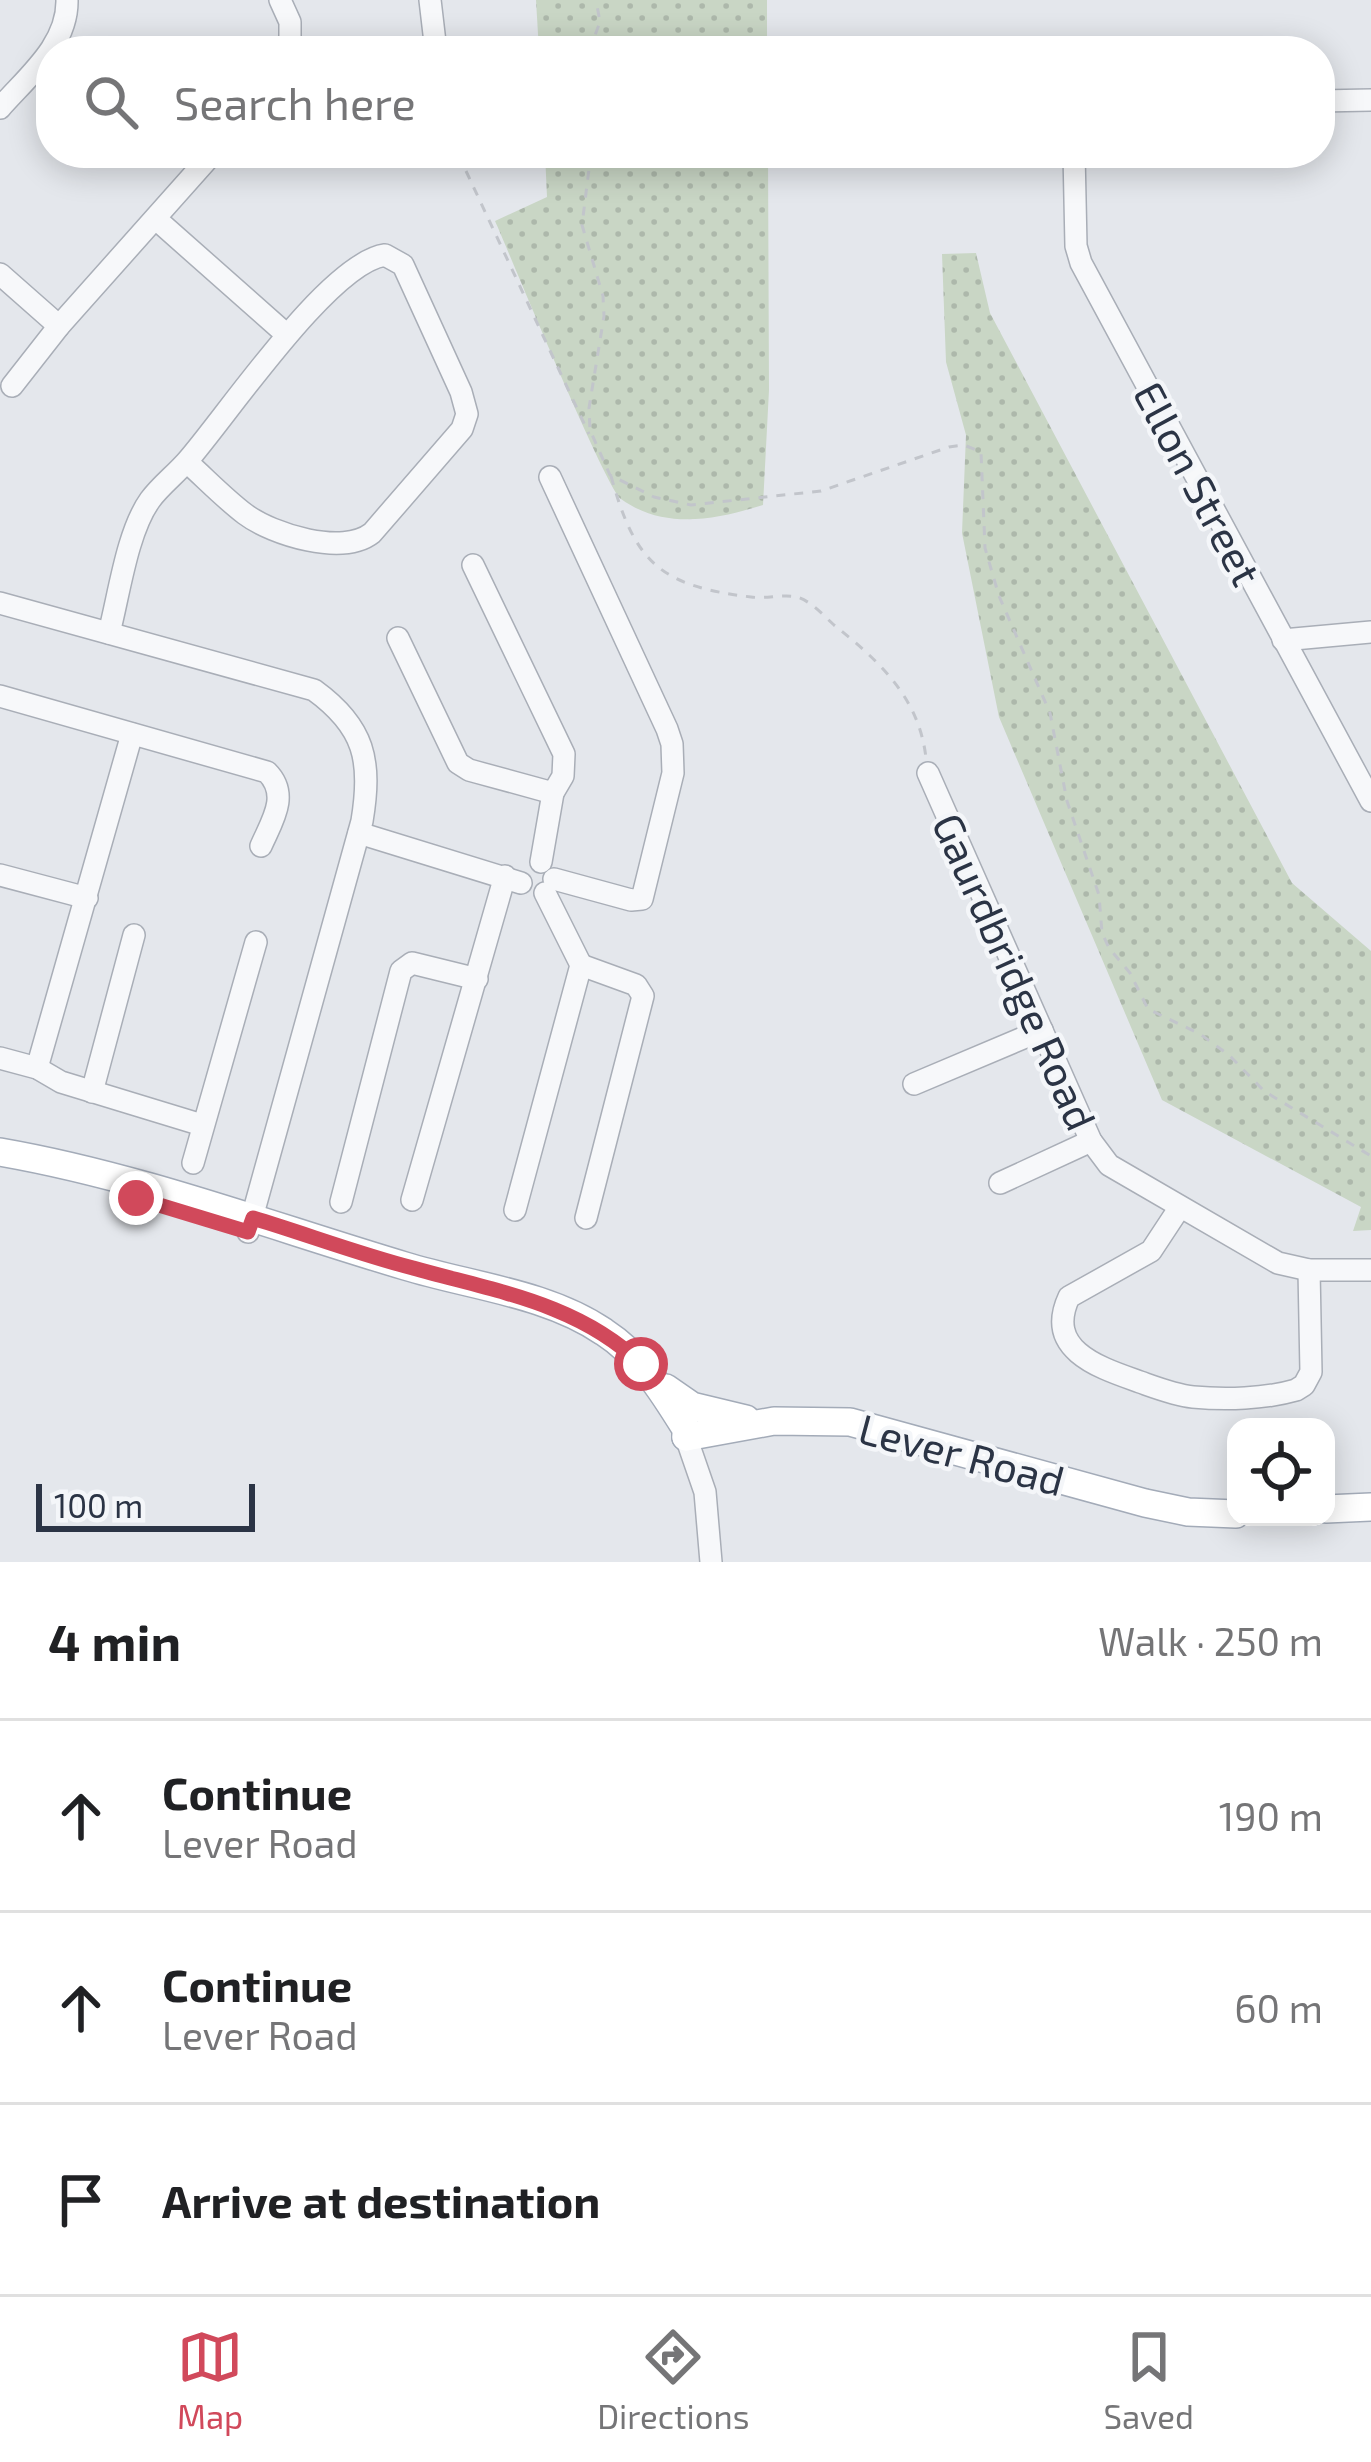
<!DOCTYPE html>
<html lang="en">
<head>
<meta charset="utf-8">
<style>
	:root { --surface:#fff; --page:#f6f6f6; --text:#202124; --muted:#757577; --line:#e0e0e0; --accent:#d1495b }
	body { margin:0; font-family:"Exo 2",sans-serif; background:var(--page); color:var(--text) }
	.controls { position:absolute; right:36px; bottom:36px; display:grid; overflow:hidden; border-radius:24px; box-shadow:0 6px 30px #0003 }
	.controls button { width:108px; height:108px; display:grid; place-items:center; padding:0; border:0; border-bottom:3px solid var(--line); background:var(--surface); color:var(--text); font:60px sans-serif }
	.scale { position:absolute; left:36px; bottom:30px; width:219px; box-sizing:border-box; padding-left:12px; border:6px solid #2b3445; border-top:0; font-size:33px; line-height:42px; white-space:nowrap; color:#2b3445; -webkit-text-stroke:9px #f4f6f9; paint-order:stroke }
	.stop { position:absolute; width:36px; height:36px; margin:-27px; border:9px solid #d1495b; border-radius:50%; background:#fff }
	.stop.end { background:#d1495b; border-color:#fff; box-shadow:0 3px 12px #0008 }
	.list { margin:0; padding:0; list-style:none }
	h2 { display:flex; justify-content:space-between; align-items:center; height:156px; margin:0; padding:0 48px; font-size:51px }
	h2 small { font-size:39px; font-weight:400; color:var(--muted) }
	.list li { display:grid; grid-template-columns:78px 1fr auto; gap:36px; align-items:center; box-sizing:border-box; height:192px; padding:0 48px; border-top:3px solid var(--line) }
	.list b { display:block; font-size:45px; white-space:nowrap }
	.list p { margin:0; font-size:39px; white-space:nowrap; color:var(--muted) }
	.list em { font-size:39px; font-style:normal; color:var(--muted) }
	.icon { flex:none; width:66px; height:66px; fill:none; stroke:currentColor; stroke-width:2; stroke-linecap:round; stroke-linejoin:round }
	.map { position:relative; flex:none; width:1371px; height:1562px; overflow:hidden }
	.search { position:absolute; background:var(--surface); box-shadow:0 6px 30px #0003; left:36px; right:36px; top:36px; height:132px; display:flex; align-items:center; gap:30px; box-sizing:border-box; padding:0 42px; border-radius:48px; color:var(--muted); font-size:45px }
	.sheet { height:732px; background:var(--surface) }
	nav { display:flex; justify-content:space-around; align-items:center; box-sizing:border-box; height:168px; border-top:3px solid var(--line); background:var(--surface); font-size:33px; color:var(--muted) }
	nav a { display:grid; justify-items:center; gap:6px }
	nav .on { color:var(--accent) }
	.map>svg:first-child { display:block }
	.grass { fill:url(#grass-dots) }
	.lines { fill:none; stroke-linecap:round; stroke-linejoin:round }
	.minor-casing { stroke:#a9aeb7; stroke-width:24 }
	.major-casing { stroke:#a3abb8; stroke-width:30 }
	.path { stroke:#c2c5cb; stroke-width:3; stroke-dasharray:9 9; stroke-linecap:butt }
	.minor { stroke:#f7f8fa; stroke-width:21 }
	.major { stroke:#fff; stroke-width:27 }
	.route { stroke:#d1495b; stroke-width:15 }
	.labels { text-anchor:middle; dominant-baseline:central; stroke-width:9; stroke-linejoin:round; paint-order:stroke }
	.street-label { font-size:42px; fill:#2b3445; stroke:#f4f6f9 }
</style>
</head>
<body>
<div class="map">
<svg width="1371" height="1562" viewBox="0 0 1371 1562">
	<defs>
		<pattern id="grass-dots" width="8" height="8" patternUnits="userSpaceOnUse" patternTransform="scale(3)"><rect width="8" height="8" fill="#c9d6c5"/><path d="M2 2h.1M6 6h.1" fill="none" stroke="#adb8ab" stroke-width="1.8" stroke-linecap="round"/></pattern>
	</defs>
	<rect width="100%" height="100%" fill="#e4e7ec"/>
	<g class="grass">
		<polygon points="536,0 767,0 767,51 539,51"/>
		<path d="M545,153H768L769,390L763,505C715,520 664,530 621,499C605,487 511,257 495,221L547,197Z"/>
		<polygon points="976,253 990,313 1292,883 1371,951 1371,1230 1353,1231 1361,1207 1162,1100 999,717 962,533 966,435 946,362 942,254"/>
	</g>
	<g class="lines">
		<defs>
			<g id="minor">
				<polyline points="280,0 290,22 290,51"/>
				<polyline points="430,0 436,51"/>
				<polyline points="1320,101 1371,100"/>
				<path d="M0,108C27,77 68,45 67,0"/>
				<polyline points="473,153 475,154"/>
				<polyline points="1074,153 1076,246 1081,263 1371,801"/>
				<polyline points="156,219 287,335"/>
				<polyline points="0,274 59,326"/>
				<polyline points="12,386 59,326 213,153"/>
				<polyline points="550,477 667,729 672,744 673,773 642,899 631,900 554,879"/>
				<polyline points="473,565 564,754 563,776 553,793 541,862"/>
				<path d="M0,603L314,690C365,727 372,761 362,821L248,1232"/>
				<path d="M109,633C119,595 127,532 150,500C160,486 176,474 188,460C228,414 329,263 385,255L403,265L461,392L467,414L462,429L372,533C343,556 273,535 245,514C224,498 206,479 187,462"/>
				<polyline points="398,638 458,763 469,770 553,793"/>
				<polyline points="1283,640 1371,632"/>
				<path d="M0,696L267,772C290,795 272,821 261,846"/>
				<polyline points="928,773 1091,1141 1109,1165 1278,1263 1309,1270 1371,1270"/>
				<polyline points="359,833 521,883"/>
				<polyline points="0,875 87,898"/>
				<polyline points="581,965 636,985 643,996 586,1218"/>
				<polyline points="0,1058 37,1068 61,1082 202,1125"/>
				<polyline points="37,1068 132,734"/>
				<polyline points="914,1084 1042,1030"/>
				<polyline points="92,1092 134,935"/>
				<polyline points="193,1163 256,942"/>
				<polyline points="1000,1183 1091,1141"/>
				<polyline points="412,1200 505,876"/>
				<polyline points="341,1202 401,971 412,963 477,979"/>
				<path d="M1180,1207L1151,1251L1069,1297C1044,1351 1101,1368 1140,1382C1157,1388 1175,1395 1193,1397C1225,1400 1265,1399 1296,1390L1304,1385L1311,1372L1309,1270"/>
				<polyline points="515,1210 581,965 545,893"/>
				<polyline points="686,1437 705,1492 711,1562"/>
			</g>
			<g id="major">
				<path d="M0,1152C138,1176 271,1226 405,1266C470,1286 547,1293 604,1332C641,1356 663,1392 686,1429V1437"/>
				<polyline points="666,1388 692,1406 746,1419"/>
				<polyline points="686,1437 774,1421 850,1422 1145,1503 1188,1512 1236,1514"/>
				<polyline points="1326,1509 1371,1507"/>
			</g>
		</defs>
		<use href="#minor" class="minor-casing"/>
		<use href="#major" class="major-casing"/>
		<g class="path">
			<polyline points="589,51 600,22 596,0"/>
			<polyline points="591,153 582,225 603,296 604,316 589,408 590,430 610,475 654,497 691,505 821,491 949,447 964,445 981,452 985,548 999,596 1050,713 1067,801 1099,895 1102,933 1109,948 1130,973 1148,1009 1200,1034 1229,1055 1264,1091 1371,1156"/>
			<polyline points="466,171 589,434"/>
			<path d="M611,476C635,563 660,586 751,597C766,599 783,594 797,597C811,601 824,616 834,625C879,661 919,697 926,758"/>
		</g>
		<use href="#minor" class="minor"/>
		<use href="#major" class="major"/>
	</g>
	<g class="lines">
		<path class="route" d="M136,1198L248,1232L253,1218C306,1234 359,1254 413,1268C494,1291 578,1303 641,1364"/>
	</g>
	<g class="labels">
		<g class="street-label">
			<text transform="translate(1199 483) rotate(62)">Ellon Street</text>
			<text transform="translate(1016 971) rotate(66)">Gaurdbridge Road</text>
			<text transform="translate(962 1453) rotate(15)">Lever Road</text>
		</g>
	</g>
</svg>
<div class="controls">
<button><svg class="icon" aria-label="locate" viewBox="0 0 24 24"><circle cx="12" cy="12" r="6"/><path d="M12 2v4M12 18v4M2 12h4M18 12h4"/></svg></button>
</div>
<div class="scale">100 m</div>
<div class="stop" style="left:641px;top:1364px"></div>
<div class="stop end" style="left:136px;top:1198px"></div>
<div class="search"><svg class="icon" aria-label="search" viewBox="0 0 24 24"><circle cx="10" cy="10" r="6"/><path d="M15 15l6 6"/></svg>Search here</div>
</div>
<section class="sheet">
<h2>4 min<small>Walk · 250 m</small></h2>
<ul class="list">
<li><svg class="icon" aria-label="ahead" viewBox="0 0 24 24"><path d="M12 20V5M6 11l6-6 6 6"/></svg><div><b>Continue</b><p>Lever Road</p></div><em>190 m</em></li>
<li><svg class="icon" aria-label="ahead" viewBox="0 0 24 24"><path d="M12 20V5M6 11l6-6 6 6"/></svg><div><b>Continue</b><p>Lever Road</p></div><em>60 m</em></li>
<li><svg class="icon" aria-label="arrive" viewBox="0 0 24 24"><path d="M6 21V4h12l-3 4 3 4H6"/></svg><div><b>Arrive at destination</b></div></li>
</ul>
</section>
<nav>
<a class="on"><svg class="icon" aria-label="map" viewBox="0 0 24 24"><path d="M3 6l6-2 6 2 6-2v14l-6 2-6-2-6 2zM9 4v14M15 6v14"/></svg>Map</a>
<a><svg class="icon" aria-label="directions" viewBox="0 0 24 24"><path d="M12 3l9 9-9 9-9-9zM9 14v-3h6M13 9l2 2-2 2"/></svg>Directions</a>
<a><svg class="icon" aria-label="saved" viewBox="0 0 24 24"><path d="M7 4h10v16l-5-4-5 4z"/></svg>Saved</a>
</nav>
</body>
</html>
